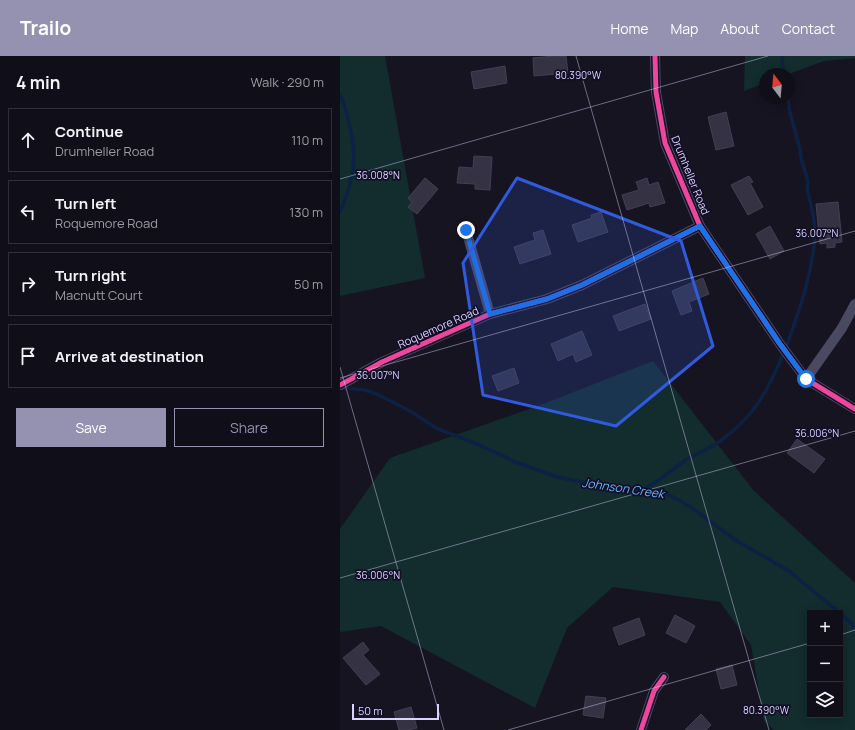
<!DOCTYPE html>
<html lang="en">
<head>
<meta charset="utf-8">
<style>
	:root { --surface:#100f19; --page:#1e1d26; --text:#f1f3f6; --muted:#9c9ca2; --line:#302f38; --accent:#9591b1 }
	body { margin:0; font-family:Manrope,sans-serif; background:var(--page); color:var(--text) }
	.controls { position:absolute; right:12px; bottom:12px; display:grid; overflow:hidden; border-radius:0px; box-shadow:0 2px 10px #0003 }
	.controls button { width:36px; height:36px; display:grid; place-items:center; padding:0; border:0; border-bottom:1px solid var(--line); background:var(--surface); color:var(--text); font:20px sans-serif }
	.compass { position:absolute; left:419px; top:12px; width:36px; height:36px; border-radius:50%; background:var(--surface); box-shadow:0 2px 10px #0003; rotate:344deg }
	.scale { position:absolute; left:12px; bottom:10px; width:87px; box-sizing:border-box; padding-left:4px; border:2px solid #d9d4ff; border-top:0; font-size:11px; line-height:14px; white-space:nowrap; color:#d9d4ff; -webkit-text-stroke:3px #130f26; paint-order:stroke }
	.stop { position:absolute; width:12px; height:12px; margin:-9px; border:3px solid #1a73e8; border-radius:50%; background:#fff }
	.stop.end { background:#1a73e8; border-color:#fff; box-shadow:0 1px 4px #0008 }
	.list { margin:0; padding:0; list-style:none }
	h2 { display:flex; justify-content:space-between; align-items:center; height:52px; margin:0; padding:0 16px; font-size:17px }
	h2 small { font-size:13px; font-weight:400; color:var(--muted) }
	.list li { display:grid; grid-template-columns:26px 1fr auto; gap:12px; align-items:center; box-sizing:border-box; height:64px; margin:0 8px 8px; padding:0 8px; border:1px solid var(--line); border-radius:0px }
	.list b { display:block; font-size:15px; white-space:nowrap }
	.list p { margin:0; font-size:13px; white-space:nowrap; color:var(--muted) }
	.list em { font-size:13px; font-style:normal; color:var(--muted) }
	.actions { display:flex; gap:8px; padding:12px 16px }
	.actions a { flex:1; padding:9px 0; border:1px solid var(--accent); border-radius:0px; text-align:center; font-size:14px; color:var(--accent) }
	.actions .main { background:var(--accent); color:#fff }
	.icon { flex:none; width:22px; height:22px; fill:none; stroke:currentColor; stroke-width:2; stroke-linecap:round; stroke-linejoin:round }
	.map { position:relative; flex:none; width:515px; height:674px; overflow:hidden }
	header { display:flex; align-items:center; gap:24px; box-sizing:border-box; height:56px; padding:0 20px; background:var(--accent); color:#fff }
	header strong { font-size:19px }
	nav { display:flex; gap:22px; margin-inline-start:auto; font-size:14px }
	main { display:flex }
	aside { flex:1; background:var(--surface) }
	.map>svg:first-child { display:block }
	.green { fill:#132c2d; fill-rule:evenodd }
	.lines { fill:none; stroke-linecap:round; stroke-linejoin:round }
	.stream { stroke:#0d2144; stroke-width:3.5 }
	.building { fill:#343243; stroke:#433f54 }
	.street { stroke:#4a4962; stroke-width:10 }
	.cycleway-casing { stroke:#130f26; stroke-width:8 }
	.cycleway { stroke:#ed469a; stroke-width:5 }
	.route { stroke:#1a73e8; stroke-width:5 }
	.marked { fill:#305bdc; fill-opacity:0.2; stroke:#305bdc; stroke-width:3; stroke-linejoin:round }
	.ticks { fill:none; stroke:#d9d4ff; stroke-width:1; stroke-opacity:0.45 }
	.labels { text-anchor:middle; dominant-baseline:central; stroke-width:3.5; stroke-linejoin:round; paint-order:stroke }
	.street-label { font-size:11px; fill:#d9d4ff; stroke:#130f26 }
	.water-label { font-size:12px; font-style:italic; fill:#62b6ff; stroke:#130f26 }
	.ticks-label { font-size:10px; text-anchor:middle; fill:#d9d4ff; stroke:#130f26; stroke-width:3.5; stroke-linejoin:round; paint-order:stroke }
</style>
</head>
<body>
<header>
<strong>Trailo</strong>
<nav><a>Home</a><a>Map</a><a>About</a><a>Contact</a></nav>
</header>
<main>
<aside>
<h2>4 min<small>Walk · 290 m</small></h2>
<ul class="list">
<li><svg class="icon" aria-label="ahead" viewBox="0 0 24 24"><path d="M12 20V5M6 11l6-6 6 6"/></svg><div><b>Continue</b><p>Drumheller Road</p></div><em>110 m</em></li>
<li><svg class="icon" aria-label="left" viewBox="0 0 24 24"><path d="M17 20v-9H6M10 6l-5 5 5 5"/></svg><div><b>Turn left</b><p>Roquemore Road</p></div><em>130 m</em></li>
<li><svg class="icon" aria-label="right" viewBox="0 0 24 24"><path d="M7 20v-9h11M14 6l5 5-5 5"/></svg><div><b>Turn right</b><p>Macnutt Court</p></div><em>50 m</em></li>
<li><svg class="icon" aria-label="arrive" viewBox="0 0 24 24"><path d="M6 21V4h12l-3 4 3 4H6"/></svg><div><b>Arrive at destination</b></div></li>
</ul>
<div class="actions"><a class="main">Save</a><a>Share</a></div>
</aside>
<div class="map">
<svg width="515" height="674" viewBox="0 0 515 674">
	<rect width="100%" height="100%" fill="#161421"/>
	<g class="green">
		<polygon points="0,0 45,0 85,222 0,240"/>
		<polygon points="405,0 515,0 515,2 484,5 449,18 425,18 425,27 404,35"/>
		<path d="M313,305L414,435L515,527V674H434L424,665L411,589L380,546L273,531L227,572L195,652L41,570L0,576V473L50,402L195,351ZM470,557H500V659H470Z"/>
	</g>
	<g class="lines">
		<g class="stream">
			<polyline points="443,0 442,6 444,18"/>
			<path d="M0,39C4,46 6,55 8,63C18,99 15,121 0,156"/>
			<polyline points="1,332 7,332 25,334 39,339 70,355 96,372 142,390 173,405 217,421 278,433 304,433 327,438 348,449 394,483 449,515 500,557"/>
			<path d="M304,433C312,428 320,424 327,418C335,413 341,406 349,402C356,398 364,395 371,391C385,383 399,370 410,358C428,336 439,309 449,283C461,250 472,216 475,181C476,164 470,147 467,131L468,126L461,102L460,93L449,53V48L448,42"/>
			<polyline points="500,557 515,571"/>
		</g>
	</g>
	<g class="building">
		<polygon points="214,0 226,0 228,17 194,20 193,2"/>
		<polygon points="165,10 167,27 134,33 131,16"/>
		<polygon points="386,56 394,90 376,94 368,61"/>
		<polygon points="134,100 152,101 150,134 135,133 135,128 117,127 119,111 133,112"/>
		<polygon points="409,120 413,126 410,127 423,151 408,159 391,129"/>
		<polygon points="85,122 98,133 77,158 68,151 72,146 68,142"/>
		<polygon points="307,122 309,129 318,126 325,147 310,151 309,147 287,154 282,139 299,134 296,126"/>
		<polygon points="498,146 502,186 495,187 495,191 487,192 487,187 480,188 476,148"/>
		<polygon points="261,156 268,176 238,186 232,169 252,162 251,159"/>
		<polygon points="430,170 444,195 430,203 416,178"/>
		<polygon points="203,174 211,198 180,208 174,191 195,184 193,177"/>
		<polygon points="363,222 369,238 349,246 352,255 341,259 332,235"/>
		<polygon points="305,248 311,263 279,275 273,260"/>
		<polygon points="242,275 252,299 236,306 233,298 218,305 211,288"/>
		<polygon points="174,312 179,327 158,335 152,320"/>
		<polygon points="457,383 485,403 474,417 447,397"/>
		<polygon points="335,559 355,570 346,587 326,577"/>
		<polygon points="299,562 305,579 279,589 273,572"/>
		<polygon points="23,586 29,594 23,599 40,618 26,629 3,602"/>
		<polygon points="392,609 397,629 381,633 376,613"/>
		<polygon points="246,640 266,642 263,662 243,659"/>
		<polygon points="71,651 77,672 69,674 59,674 54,656"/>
		<polygon points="361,658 371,669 366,674 345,674"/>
	</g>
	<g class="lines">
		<g class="street">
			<polyline points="315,0 316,36 325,87 360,170 440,288 466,323 515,353"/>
			<polyline points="126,174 150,258"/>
			<polyline points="466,323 502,272 515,248"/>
			<polyline points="0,329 42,306 150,258 207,243 242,229 360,170"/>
			<polyline points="301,674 314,635 324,621"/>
		</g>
		<defs>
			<g id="cycleway">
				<polyline points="315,0 316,36 325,87 360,170 440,288 466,323 515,353"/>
				<polyline points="0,329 42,306 150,258 207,243 242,229 360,170"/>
				<polyline points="301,674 314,635 324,621"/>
			</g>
		</defs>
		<use href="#cycleway" class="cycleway-casing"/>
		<use href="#cycleway" class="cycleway"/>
	</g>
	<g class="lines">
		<polyline class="route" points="126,174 150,258 207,243 242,229 360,170 440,288 466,323"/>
	</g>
	<path class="marked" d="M177,122L341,185L373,290L276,370L143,339L123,207Z"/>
	<path class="ticks" d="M236,0L429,674M0,123L428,0M0,311L104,674M0,322L515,175M0,522L515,375M500,579L515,574M168,674L470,587"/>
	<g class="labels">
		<g class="street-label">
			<text transform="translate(351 119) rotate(68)">Drumheller Road</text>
			<text transform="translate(98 271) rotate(-24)">Roquemore Road</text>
		</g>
		<g class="water-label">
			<text transform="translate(283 432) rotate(8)">Johnson Creek</text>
		</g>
	</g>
	<g class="ticks-label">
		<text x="238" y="23">80.390°W</text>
		<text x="38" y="123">36.008°N</text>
		<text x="477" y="181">36.007°N</text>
		<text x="38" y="323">36.007°N</text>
		<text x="477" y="381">36.006°N</text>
		<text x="38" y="523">36.006°N</text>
		<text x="426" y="658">80.390°W</text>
	</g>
</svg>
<div class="controls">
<button>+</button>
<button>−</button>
<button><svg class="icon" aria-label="layers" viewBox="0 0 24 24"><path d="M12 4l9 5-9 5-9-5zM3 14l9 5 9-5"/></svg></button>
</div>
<svg class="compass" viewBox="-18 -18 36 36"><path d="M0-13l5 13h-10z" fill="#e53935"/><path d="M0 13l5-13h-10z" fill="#9c9ca2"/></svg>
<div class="scale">50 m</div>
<div class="stop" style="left:466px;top:323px"></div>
<div class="stop end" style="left:126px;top:174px"></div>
</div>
</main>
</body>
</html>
